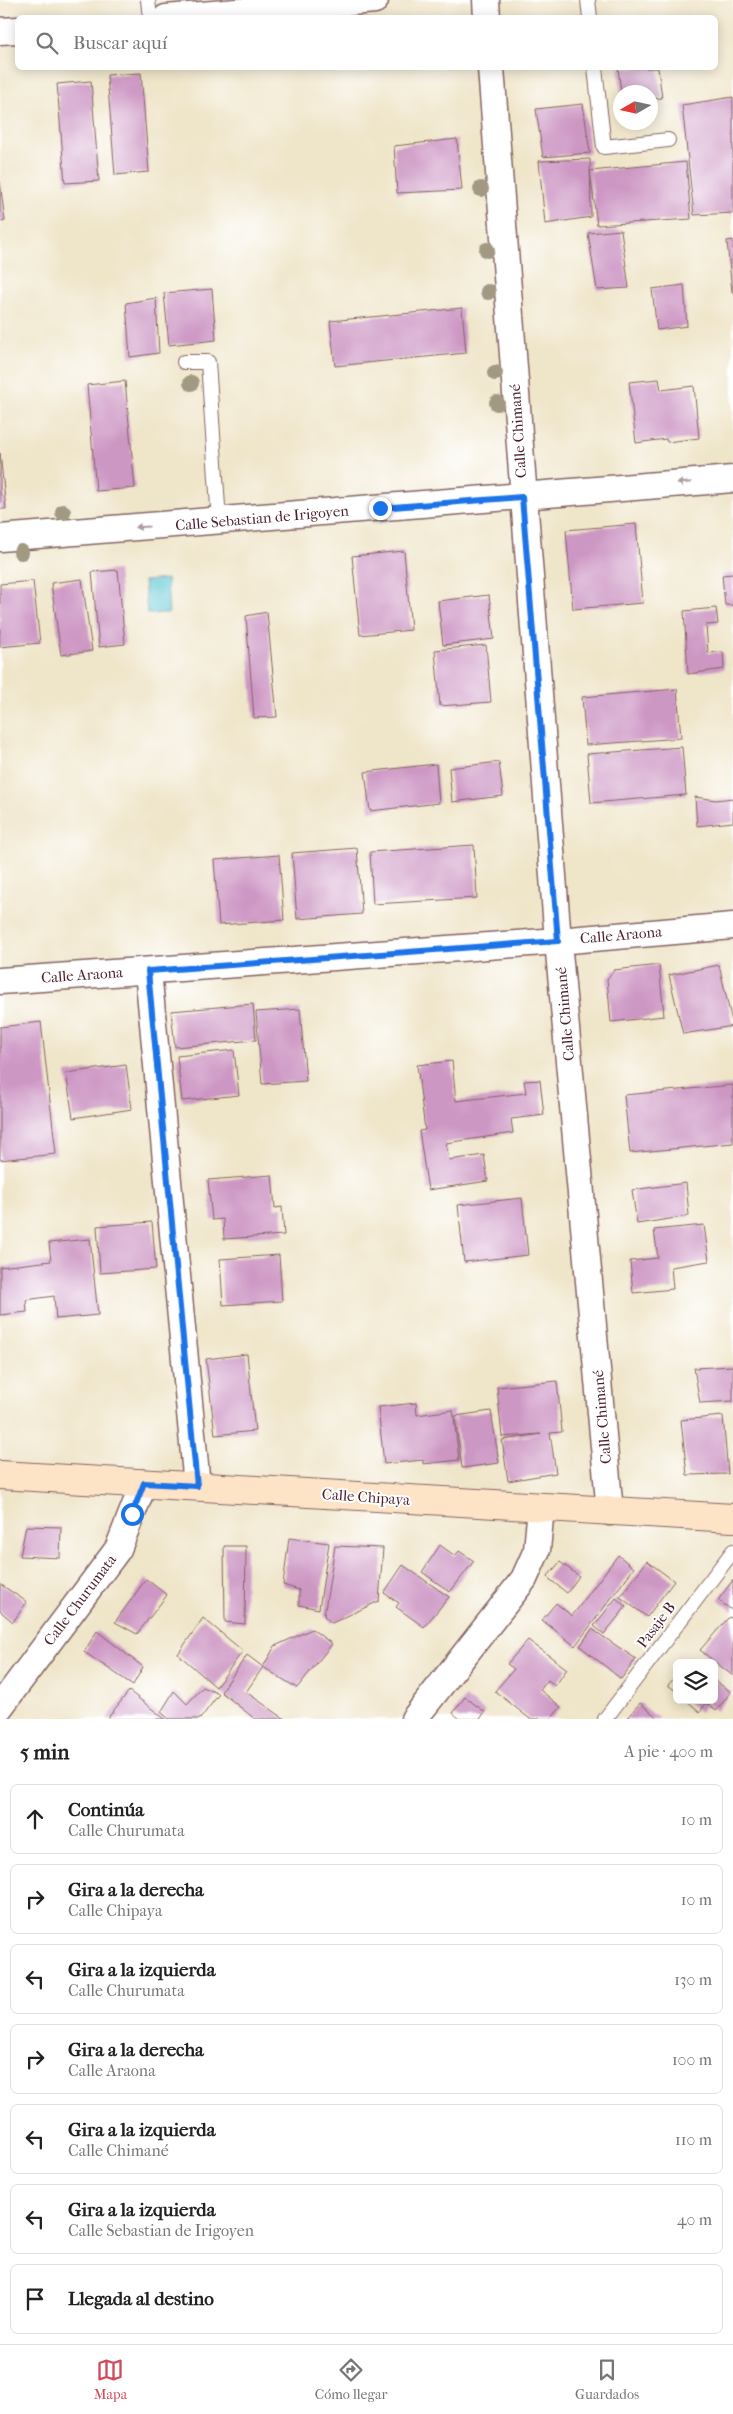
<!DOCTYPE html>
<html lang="es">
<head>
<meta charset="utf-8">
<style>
	:root { --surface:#fff; --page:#f6f6f6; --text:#222; --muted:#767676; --line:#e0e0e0; --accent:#d1495b }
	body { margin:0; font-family:"IM FELL French Canon",serif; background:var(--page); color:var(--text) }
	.controls { position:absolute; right:15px; bottom:15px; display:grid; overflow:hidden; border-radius:8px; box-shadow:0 2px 12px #0003 }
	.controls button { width:45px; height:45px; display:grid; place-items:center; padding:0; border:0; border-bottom:1px solid var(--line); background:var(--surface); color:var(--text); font:25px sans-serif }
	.compass { position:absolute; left:613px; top:85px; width:45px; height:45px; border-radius:50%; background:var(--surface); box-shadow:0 2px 12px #0003; rotate:261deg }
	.stop { position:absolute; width:15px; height:15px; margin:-11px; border:4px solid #1a73e8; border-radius:50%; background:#fff }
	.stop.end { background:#1a73e8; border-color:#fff; box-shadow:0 1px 5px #0008 }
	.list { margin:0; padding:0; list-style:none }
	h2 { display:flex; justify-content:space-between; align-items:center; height:65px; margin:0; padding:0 20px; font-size:21px }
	h2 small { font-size:16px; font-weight:400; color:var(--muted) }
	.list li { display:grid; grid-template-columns:32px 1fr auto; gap:15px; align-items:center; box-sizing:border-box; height:70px; margin:0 10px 10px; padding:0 10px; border:1px solid var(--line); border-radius:8px }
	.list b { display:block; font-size:19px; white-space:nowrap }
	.list p { margin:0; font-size:16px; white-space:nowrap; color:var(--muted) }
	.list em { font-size:16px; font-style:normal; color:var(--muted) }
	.icon { flex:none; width:28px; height:28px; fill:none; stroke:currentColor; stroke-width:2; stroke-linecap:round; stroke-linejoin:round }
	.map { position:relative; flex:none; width:733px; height:1719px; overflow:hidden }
	.search { position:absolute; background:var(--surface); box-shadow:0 2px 12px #0003; left:15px; right:15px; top:15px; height:55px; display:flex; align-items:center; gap:12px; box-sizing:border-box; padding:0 18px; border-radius:8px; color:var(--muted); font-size:19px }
	.sheet { height:625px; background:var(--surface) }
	nav { display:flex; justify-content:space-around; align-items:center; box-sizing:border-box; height:70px; border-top:1px solid var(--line); background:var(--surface); font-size:14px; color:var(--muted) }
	nav a { display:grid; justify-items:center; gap:2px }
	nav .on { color:var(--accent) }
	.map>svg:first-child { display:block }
	.water { fill:#5bc7d3; stroke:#52737f }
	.building { fill:#cd97c4 }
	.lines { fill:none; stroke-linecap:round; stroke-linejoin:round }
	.lane-casing { stroke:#846462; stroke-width:16 }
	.street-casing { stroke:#846462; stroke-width:29 }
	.secondary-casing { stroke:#846462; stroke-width:30 }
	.lane { stroke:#fff; stroke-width:14 }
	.street { stroke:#fff; stroke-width:26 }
	.secondary { stroke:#fee4c6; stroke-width:28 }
	.tree { fill:#a29982 }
	.oneway { fill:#ae9aa0 }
	.route { stroke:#1a73e8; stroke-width:6 }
	.labels { text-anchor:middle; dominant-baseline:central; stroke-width:4; stroke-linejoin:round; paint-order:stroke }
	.street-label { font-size:15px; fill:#4a1f2b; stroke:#fff }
</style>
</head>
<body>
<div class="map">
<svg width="733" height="1719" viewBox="0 0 733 1719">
	<rect width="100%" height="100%" fill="#fff"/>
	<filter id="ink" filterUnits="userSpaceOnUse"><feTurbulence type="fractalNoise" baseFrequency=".02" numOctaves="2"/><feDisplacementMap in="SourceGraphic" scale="10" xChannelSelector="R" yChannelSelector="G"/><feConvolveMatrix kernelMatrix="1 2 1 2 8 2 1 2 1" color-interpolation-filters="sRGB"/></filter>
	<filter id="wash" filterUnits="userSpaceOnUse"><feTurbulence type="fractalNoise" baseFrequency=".0096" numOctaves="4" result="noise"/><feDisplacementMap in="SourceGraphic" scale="20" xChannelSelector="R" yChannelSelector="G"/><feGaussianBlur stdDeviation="1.12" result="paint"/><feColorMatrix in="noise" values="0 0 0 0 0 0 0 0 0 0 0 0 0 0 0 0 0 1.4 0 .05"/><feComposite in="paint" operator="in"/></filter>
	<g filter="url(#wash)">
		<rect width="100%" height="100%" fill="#efe5c9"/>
		<polygon class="water" points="167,579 169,613 147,614 144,581"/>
		<g id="blocks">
			<g class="building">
				<polygon points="618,68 658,68 662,98 650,99 650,92 621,92"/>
				<polygon points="141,73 149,172 115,175 107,75"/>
				<polygon points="91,81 99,181 65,183 57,84"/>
				<polygon points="733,97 733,213 694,215 682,105"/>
				<polygon points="583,104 590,153 543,157 536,109"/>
				<polygon points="457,139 462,190 397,193 394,146"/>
				<polygon points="590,159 591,217 545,224 539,161"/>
				<polygon points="686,162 691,219 597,225 590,171"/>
				<polygon points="0,182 5,221 0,222"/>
				<polygon points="621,230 629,288 597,290 588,233"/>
				<polygon points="733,240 733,292 732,292 727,241"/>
				<polygon points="684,285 687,326 657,330 652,289"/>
				<polygon points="212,289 216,340 169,345 164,293"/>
				<polygon points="156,298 159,353 130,357 126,303"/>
				<polygon points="462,308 466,353 335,366 330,321"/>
				<polygon points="659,379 661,390 694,386 699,438 667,442 666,439 636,443 629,382"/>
				<polygon points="125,381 135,488 96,491 87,385"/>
				<polygon points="0,453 6,509 0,509"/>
				<polygon points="636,524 643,603 573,609 566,530"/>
				<polygon points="404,551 411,630 360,635 352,556"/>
				<polygon points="118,570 125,644 99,647 92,572"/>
				<polygon points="733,574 733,605 725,605 722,575"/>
				<polygon points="82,579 92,651 61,655 51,583"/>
				<polygon points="33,581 40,643 0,647 0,584"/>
				<polygon points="489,595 494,639 443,645 438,601"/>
				<polygon points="716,608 718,624 706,625 708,653 723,652 724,669 688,674 684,611"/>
				<polygon points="267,612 277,717 254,718 246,616"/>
				<polygon points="486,645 491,702 440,706 435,650"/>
				<polygon points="677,689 681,738 586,745 582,697"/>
				<polygon points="682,747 686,795 591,803 587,754"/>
				<polygon points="499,762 503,796 452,802 449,768"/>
				<polygon points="436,764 439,803 370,811 365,772"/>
				<polygon points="695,797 716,800 733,798 733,822 697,826"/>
				<polygon points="474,845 477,898 373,904 370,852"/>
				<polygon points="357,848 362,914 297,919 292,853"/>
				<polygon points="279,855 284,920 219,925 214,860"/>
				<polygon points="659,965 664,1016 611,1022 607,979 614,970"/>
				<polygon points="719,965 733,1026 683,1034 669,975"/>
				<polygon points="253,1004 256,1040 175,1047 171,1011"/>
				<polygon points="300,1009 306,1081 262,1084 256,1012"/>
				<polygon points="41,1022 56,1154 0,1160 0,1027"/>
				<polygon points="234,1050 239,1095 182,1101 177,1056"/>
				<polygon points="452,1061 456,1101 526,1093 524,1081 540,1080 544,1115 511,1119 513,1133 446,1143 449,1160 484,1155 488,1181 428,1190 419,1131 425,1130 417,1065"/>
				<polygon points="126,1065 132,1109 73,1118 66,1073"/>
				<polygon points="733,1085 733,1143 630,1153 624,1095"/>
				<polygon points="272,1175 275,1208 282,1207 284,1235 224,1239 223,1219 212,1220 208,1180"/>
				<polygon points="686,1183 689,1216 637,1224 632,1190"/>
				<polygon points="522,1198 528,1255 464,1262 458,1205"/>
				<polygon points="152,1222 156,1269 100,1273 97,1226"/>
				<polygon points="704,1225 709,1261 671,1267 673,1289 633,1293 630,1261 658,1258 654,1230"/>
				<polygon points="90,1239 98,1315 56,1319 54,1296 26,1300 27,1312 0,1315 0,1267 51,1261 49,1243"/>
				<polygon points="279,1255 282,1301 223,1305 220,1259"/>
				<polygon points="247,1354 255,1431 215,1435 206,1359"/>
				<polygon points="733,1366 733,1401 700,1403 694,1368"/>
				<polygon points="557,1381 562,1432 550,1433 556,1473 508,1481 502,1440 541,1434 502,1437 497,1387"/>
				<polygon points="416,1403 417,1415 453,1410 459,1460 423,1464 423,1460 384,1464 378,1407"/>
				<polygon points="491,1411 499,1463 462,1468 455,1416"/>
				<polygon points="723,1416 728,1474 687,1475 681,1420"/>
				<polygon points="26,1526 61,1527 60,1558 20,1556"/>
				<polygon points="289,1538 329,1543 319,1609 299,1605 299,1590 283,1585"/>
				<polygon points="440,1545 455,1556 459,1551 474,1561 450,1592 422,1572"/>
				<polygon points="224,1546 246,1546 245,1624 225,1622"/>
				<polygon points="335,1546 383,1548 379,1601 332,1623 324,1616"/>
				<polygon points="618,1555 634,1568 575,1646 542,1620 556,1603 572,1616"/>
				<polygon points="647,1561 674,1581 647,1617 620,1597"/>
				<polygon points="560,1562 579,1576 567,1593 547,1577"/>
				<polygon points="403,1565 449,1597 424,1627 396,1607 399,1603 384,1593"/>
				<polygon points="146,1579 167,1595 137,1634 115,1622"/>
				<polygon points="733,1580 733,1611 718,1600"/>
				<polygon points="0,1584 27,1602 13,1622 0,1611"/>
				<polygon points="616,1598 626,1607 604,1634 594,1626"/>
				<polygon points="729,1617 733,1619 733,1676 700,1650"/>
				<polygon points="203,1618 243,1651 216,1687 178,1654"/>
				<polygon points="312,1629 332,1644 297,1688 263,1667 246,1692 285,1719 255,1719 221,1692 247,1655 263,1667 275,1646"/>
				<polygon points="592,1629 636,1659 621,1679 580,1646"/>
				<polygon points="97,1631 143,1667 133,1685 84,1652"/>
				<polygon points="528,1640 567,1669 555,1686 548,1680 540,1690 561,1707 551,1719 530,1719 495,1691 514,1669 507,1664"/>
				<polygon points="677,1675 677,1692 668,1685"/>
				<polygon points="714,1680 731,1692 716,1711 706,1703 700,1712 686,1700 714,1700"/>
				<polygon points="203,1687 219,1694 200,1719 169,1719 161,1712 174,1691 187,1704"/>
				<polygon points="129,1691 165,1719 107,1719"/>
				<polygon points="465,1697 485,1712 480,1719 460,1719 453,1713"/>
				<polygon points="640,1703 659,1719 626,1719"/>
			</g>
		</g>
	</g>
	<g filter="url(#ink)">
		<use href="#blocks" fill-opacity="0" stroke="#846462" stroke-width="1"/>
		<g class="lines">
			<defs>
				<g id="lane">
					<polyline points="148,0 150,18"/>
					<polyline points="588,0 590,18"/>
					<polyline points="595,68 604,147 668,140"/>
					<polyline points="184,362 208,362 219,521"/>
					<polyline points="605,1719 733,1551"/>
				</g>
				<g id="street">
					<polyline points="486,0 487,18"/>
					<polyline points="166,18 375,0"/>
					<polyline points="0,31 18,30"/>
					<polyline points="491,68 558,941 610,1512"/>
					<polyline points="0,538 733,479"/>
					<polyline points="148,971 197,1486"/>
					<polyline points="0,981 558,941 733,926"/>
					<polyline points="0,1707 118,1549 144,1483"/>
					<polyline points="414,1719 524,1579 537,1550 541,1507"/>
				</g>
				<polyline id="secondary" points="0,1475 733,1518"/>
			</defs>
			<use href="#lane" class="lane-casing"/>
			<use href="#street" class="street-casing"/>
			<use href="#secondary" class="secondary-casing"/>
			<use href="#lane" class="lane"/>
			<use href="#street" class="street"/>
			<use href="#secondary" class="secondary"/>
		</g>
		<g class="tree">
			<circle cx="481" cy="189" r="8"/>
			<circle cx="487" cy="250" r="8"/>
			<circle cx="488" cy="292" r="8"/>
			<circle cx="495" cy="373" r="8"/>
			<circle cx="191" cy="383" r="8"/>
			<circle cx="497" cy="403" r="8"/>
			<circle cx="63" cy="512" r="8"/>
			<circle cx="21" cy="552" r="8"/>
		</g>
		<defs><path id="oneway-solid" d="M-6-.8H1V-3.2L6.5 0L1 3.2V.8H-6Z" transform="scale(1.25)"/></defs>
		<g class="oneway">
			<use href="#oneway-solid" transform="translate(684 483) rotate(175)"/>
			<use href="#oneway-solid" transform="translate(142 527) rotate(176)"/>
		</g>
	</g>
	<g class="lines" filter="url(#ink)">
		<polyline class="route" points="132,1514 144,1483 197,1486 148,971 558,941 522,497 380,508"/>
	</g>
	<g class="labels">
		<g class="street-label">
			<text transform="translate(518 431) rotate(-94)">Calle Chimané</text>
			<text transform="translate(262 518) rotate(-5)">Calle Sebastian de Irigoyen</text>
			<text transform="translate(621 935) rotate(-5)">Calle Araona</text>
			<text transform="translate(82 975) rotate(-4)">Calle Araona</text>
			<text transform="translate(565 1014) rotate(-95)">Calle Chimané</text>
			<text transform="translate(602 1417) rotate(-95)">Calle Chimané</text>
			<text transform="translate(366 1497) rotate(4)">Calle Chipaya</text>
			<text transform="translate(80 1600) rotate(-53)">Calle Churumata</text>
			<text transform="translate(656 1625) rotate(-53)">Pasaje B</text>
		</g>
	</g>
</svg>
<div class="controls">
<button><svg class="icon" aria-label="layers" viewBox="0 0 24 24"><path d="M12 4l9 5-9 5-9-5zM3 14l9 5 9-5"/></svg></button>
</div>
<svg class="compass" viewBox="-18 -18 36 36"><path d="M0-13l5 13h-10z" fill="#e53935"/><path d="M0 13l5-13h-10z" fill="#767676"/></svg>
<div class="stop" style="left:132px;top:1514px"></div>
<div class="stop end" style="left:380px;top:508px"></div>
<div class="search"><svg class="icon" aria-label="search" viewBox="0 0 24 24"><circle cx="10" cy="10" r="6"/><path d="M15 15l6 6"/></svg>Buscar aquí</div>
</div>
<section class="sheet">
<h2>5 min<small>A pie · 400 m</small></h2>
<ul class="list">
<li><svg class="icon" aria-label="ahead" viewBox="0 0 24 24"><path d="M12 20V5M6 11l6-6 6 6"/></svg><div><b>Continúa</b><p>Calle Churumata</p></div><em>10 m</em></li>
<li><svg class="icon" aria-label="right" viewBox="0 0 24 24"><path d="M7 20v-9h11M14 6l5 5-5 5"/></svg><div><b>Gira a la derecha</b><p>Calle Chipaya</p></div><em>10 m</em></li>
<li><svg class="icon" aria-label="left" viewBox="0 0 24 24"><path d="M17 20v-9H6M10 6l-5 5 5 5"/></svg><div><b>Gira a la izquierda</b><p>Calle Churumata</p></div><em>130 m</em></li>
<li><svg class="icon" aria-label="right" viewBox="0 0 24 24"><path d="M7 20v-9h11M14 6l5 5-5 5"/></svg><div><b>Gira a la derecha</b><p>Calle Araona</p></div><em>100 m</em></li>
<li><svg class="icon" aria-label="left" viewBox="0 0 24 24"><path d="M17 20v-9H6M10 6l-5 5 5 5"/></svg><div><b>Gira a la izquierda</b><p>Calle Chimané</p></div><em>110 m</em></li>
<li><svg class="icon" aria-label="left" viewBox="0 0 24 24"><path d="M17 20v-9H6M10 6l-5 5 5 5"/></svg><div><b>Gira a la izquierda</b><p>Calle Sebastian de Irigoyen</p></div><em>40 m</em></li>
<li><svg class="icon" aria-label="arrive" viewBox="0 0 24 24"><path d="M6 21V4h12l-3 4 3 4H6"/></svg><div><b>Llegada al destino</b></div></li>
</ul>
</section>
<nav>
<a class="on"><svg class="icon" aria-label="map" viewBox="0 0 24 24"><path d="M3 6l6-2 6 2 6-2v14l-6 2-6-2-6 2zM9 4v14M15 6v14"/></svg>Mapa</a>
<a><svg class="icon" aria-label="directions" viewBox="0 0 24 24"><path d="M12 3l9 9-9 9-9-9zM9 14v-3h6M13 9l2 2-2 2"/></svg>Cómo llegar</a>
<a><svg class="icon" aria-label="saved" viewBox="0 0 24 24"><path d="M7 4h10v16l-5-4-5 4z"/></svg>Guardados</a>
</nav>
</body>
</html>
